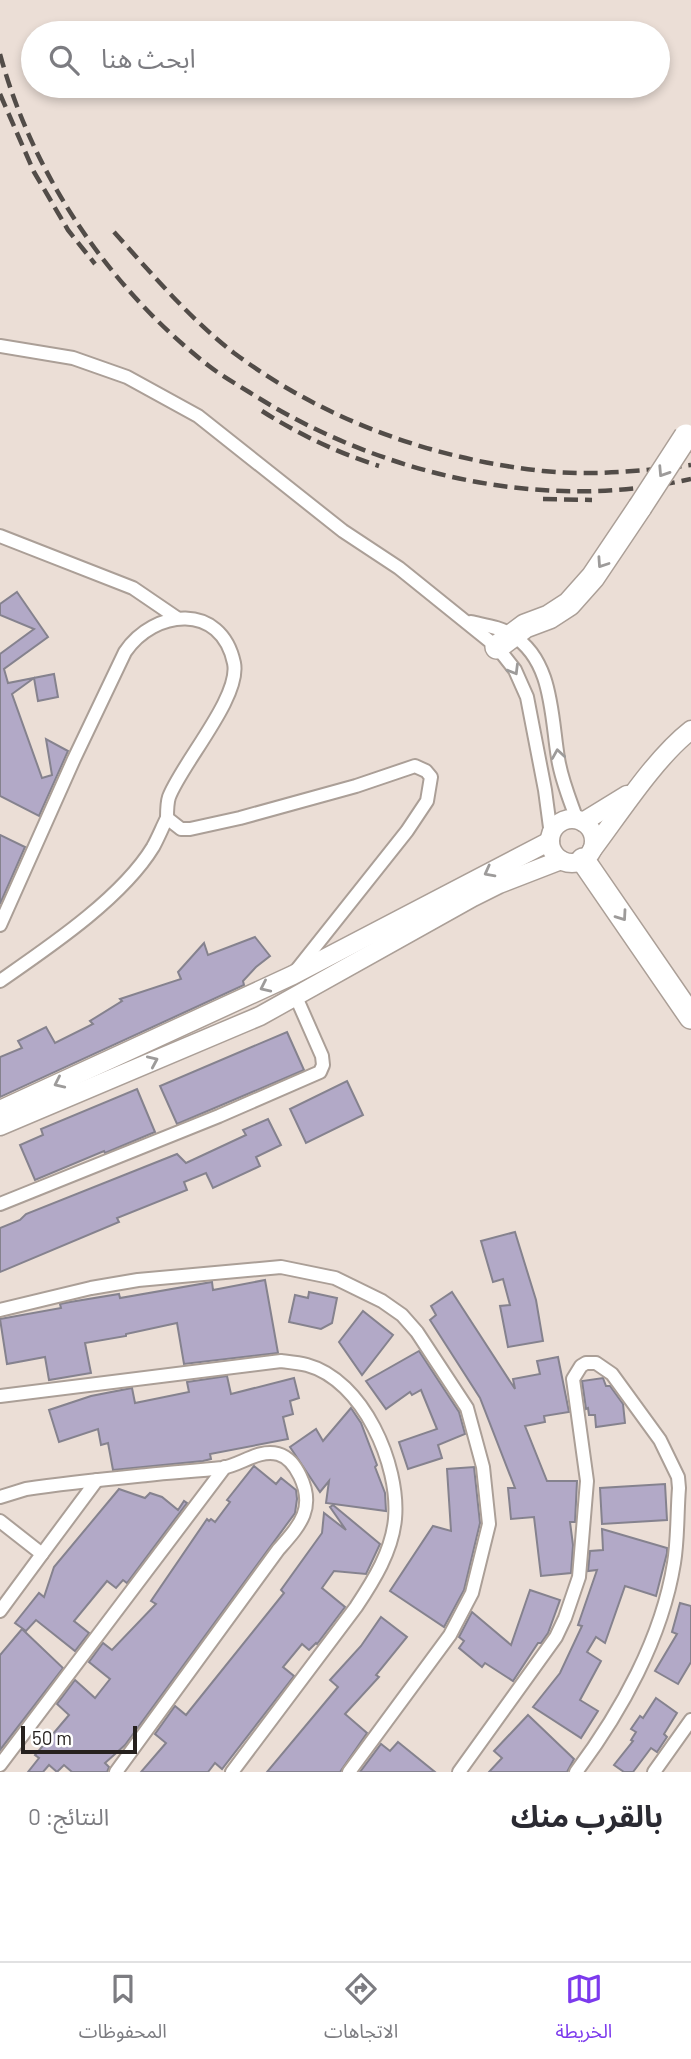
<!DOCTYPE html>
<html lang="ar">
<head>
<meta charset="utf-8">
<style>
	:root { --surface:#fff; --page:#f2f2f3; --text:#2b2b33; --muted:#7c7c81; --line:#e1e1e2; --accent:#7c3aed }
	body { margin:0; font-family:Barlow,"Noto Sans Arabic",sans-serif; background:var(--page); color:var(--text); direction:rtl }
	.scale { position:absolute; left:21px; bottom:18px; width:116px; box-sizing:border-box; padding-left:7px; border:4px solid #26211e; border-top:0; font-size:19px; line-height:24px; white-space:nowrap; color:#26211e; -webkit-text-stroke:5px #fff; paint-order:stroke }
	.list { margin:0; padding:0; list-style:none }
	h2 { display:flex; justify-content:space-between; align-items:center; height:91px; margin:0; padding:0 28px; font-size:30px }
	h2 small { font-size:23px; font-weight:400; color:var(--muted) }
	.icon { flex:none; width:38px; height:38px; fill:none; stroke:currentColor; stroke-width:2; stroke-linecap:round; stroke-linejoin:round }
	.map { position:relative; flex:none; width:691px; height:1772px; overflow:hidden; direction:ltr }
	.search { position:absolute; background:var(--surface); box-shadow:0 4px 10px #0003; left:21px; right:21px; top:21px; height:77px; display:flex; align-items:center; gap:18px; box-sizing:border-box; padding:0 24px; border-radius:38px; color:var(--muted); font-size:26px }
	.sheet { height:189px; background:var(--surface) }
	nav { display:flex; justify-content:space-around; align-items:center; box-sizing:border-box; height:98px; border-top:2px solid var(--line); background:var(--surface); font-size:19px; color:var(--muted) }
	nav a { display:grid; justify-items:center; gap:4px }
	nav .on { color:var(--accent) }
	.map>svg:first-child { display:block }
	.building { fill:#b2a9c7; stroke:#85828e; stroke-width:2 }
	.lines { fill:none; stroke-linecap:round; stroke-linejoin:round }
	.street-casing { stroke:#ab9f97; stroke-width:16 }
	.secondary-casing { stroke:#ab9f97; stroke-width:21 }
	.highway-casing { stroke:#ab9f97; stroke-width:26 }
	.street { stroke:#fff; stroke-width:12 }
	.secondary { stroke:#fff; stroke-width:18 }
	.highway { stroke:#fff; stroke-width:23 }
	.rail { stroke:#524c48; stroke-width:4.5; stroke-dasharray:14 7; stroke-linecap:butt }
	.highway-bridge-casing { stroke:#ab9f97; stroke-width:26; stroke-linecap:butt }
	.highway-bridge { stroke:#fff; stroke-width:23 }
	.oneway { stroke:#9d9b9a }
</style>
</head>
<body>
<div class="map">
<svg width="691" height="1772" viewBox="0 0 691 1772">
	<rect width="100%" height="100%" fill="#ebded6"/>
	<g class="building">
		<polygon points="17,592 48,637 4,669 8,683 54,674 58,697 38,701 34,678 12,694 42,778 52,775 46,739 68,751 39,816 0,796 0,654 34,629 0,615 0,604"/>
		<polygon points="0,835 25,847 0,904"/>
		<polygon points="255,937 270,956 256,967 243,981 244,985 0,1097 0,1057 22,1048 18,1041 46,1027 55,1043 93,1024 90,1021 122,1001 120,999 181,979 178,972 204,943 208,955"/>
		<polygon points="287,1032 304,1070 177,1124 160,1086"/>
		<polygon points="347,1081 363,1115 306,1143 290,1109"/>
		<polygon points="137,1089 155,1132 105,1153 104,1151 35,1180 20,1145 43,1135 41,1129"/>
		<polygon points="268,1119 281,1145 256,1157 260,1166 213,1188 206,1173 184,1182 187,1190 117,1218 119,1222 0,1272 0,1228 20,1220 26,1214 177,1154 186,1163 246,1135 243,1130"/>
		<polygon points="515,1232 536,1300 543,1341 508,1347 500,1306 510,1305 503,1279 493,1282 481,1241"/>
		<polygon points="265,1280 278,1353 184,1364 177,1323 126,1334 126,1336 85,1343 91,1373 49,1380 45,1357 7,1364 0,1319 61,1308 60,1304 70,1302 119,1294 120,1298 212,1282 213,1290"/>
		<polygon points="309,1292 337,1298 332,1323 321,1329 289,1322 295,1295 308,1298"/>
		<polygon points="452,1292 515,1389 513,1379 540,1374 537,1361 558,1357 569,1412 544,1416 545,1422 525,1426 547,1481 577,1481 575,1522 570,1522 573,1545 571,1573 541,1576 534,1517 511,1519 508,1488 515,1488 480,1398 430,1320 436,1315 431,1306"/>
		<polygon points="363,1311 393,1335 362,1375 339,1342"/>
		<polygon points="419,1351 459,1412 465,1434 438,1445 442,1458 408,1469 399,1442 437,1429 421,1390 412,1395 410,1392 386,1409 366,1381"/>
		<polygon points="227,1376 231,1394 294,1378 299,1398 290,1401 293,1414 283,1417 288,1439 210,1454 211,1459 203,1461 113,1470 108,1443 101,1445 98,1429 59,1442 49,1410 91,1396 132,1388 135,1403 189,1392 187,1382"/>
		<polygon points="603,1378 606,1386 610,1386 623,1404 625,1423 596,1427 595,1415 589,1415 588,1408 586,1409 582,1381"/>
		<polygon points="351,1408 361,1423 377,1465 375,1467 385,1493 386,1511 326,1503 329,1481 320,1492 290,1447 316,1429 323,1441"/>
		<polygon points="254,1466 276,1484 281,1478 296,1490 297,1499 295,1513 125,1745 105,1763 109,1767 107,1772 72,1772 64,1765 57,1772 49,1765 43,1772 28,1772 39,1758 35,1755 69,1715 57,1704 75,1680 95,1698 110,1679 89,1662 103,1643 112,1650 156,1604 151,1601 207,1519 209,1521 211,1519 215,1522 230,1502 227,1500"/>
		<polygon points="474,1467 480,1523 464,1590 444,1627 390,1591 433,1526 451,1531 447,1469"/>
		<polygon points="665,1484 667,1520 602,1524 600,1488"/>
		<polygon points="119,1489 145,1498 150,1493 162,1497 178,1510 184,1501 187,1503 127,1583 123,1580 116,1588 107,1581 74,1621 89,1633 75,1651 36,1620 26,1631 15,1623 39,1593 44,1597 54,1567"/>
		<polygon points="333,1505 380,1544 366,1574 334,1571 322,1588 345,1607 317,1644 316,1643 309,1650 302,1644 283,1667 294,1676 222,1769 215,1763 208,1772 141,1772 166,1743 155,1734 175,1706 186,1715 284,1593 281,1590 322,1533 324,1513 346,1530 330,1507"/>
		<polygon points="602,1529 667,1548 667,1553 656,1596 625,1586 605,1643 596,1637 587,1652 601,1661 580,1700 598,1711 581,1738 533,1707 560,1673 582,1626 578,1625 597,1570 588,1571 590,1551 603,1550"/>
		<polygon points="530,1590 560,1600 548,1633 541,1643 538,1643 513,1681 485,1663 482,1667 459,1648 464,1641 459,1637 472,1612 511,1645"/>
		<polygon points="680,1603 691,1606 691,1662 678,1684 655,1671 677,1634 672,1632"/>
		<polygon points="381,1617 407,1637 376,1675 379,1677 345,1714 367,1733 340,1772 267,1772 338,1687 330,1680 361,1646"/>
		<polygon points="22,1629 63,1668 0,1750 0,1655"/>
		<polygon points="656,1698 677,1713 664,1734 667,1737 657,1752 651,1748 633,1772 624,1772 614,1765 633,1741 631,1740 636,1732 631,1729 640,1716 643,1718"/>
		<polygon points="528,1715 574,1759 567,1772 489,1772 502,1758 494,1751"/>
		<polygon points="398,1742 435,1772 360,1772 381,1744 390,1751"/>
	</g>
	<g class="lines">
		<defs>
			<g id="street">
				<polyline points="0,346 73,358 127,377 198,416 343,531 399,568 497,647 515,670 527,697 545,790 551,835"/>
				<polyline points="0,536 133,588 177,618"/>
				<path d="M471,622C483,625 501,627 512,635C553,660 551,716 558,758C561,779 570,800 577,820"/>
				<path d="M0,925L74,759L125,652C154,609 221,602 234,663C241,697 182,763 169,797C167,803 167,811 167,818L181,829H190L240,818L356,786L415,766L426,771L431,777L427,801L407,831L295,972"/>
				<path d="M0,981C49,947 122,898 153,847C158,838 162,828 167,818"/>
				<polyline points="0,1204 219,1116 320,1072 323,1065 322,1056 296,997"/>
				<polyline points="0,1310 91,1288 138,1280 281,1267 335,1278 382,1301 402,1315 417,1332 467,1408 483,1467 489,1524 472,1593 450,1635 349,1772"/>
				<path d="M0,1396L281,1361C289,1362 299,1363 307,1365C363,1380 400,1465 395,1519C392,1551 374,1580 356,1607L232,1772"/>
				<path d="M0,1497L26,1489C66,1483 107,1479 147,1475C172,1472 197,1471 222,1468C241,1465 258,1449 278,1454C289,1457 295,1466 300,1476C316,1509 299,1526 278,1550L116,1772"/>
				<polyline points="0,1521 42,1554 0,1611"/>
				<polyline points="42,1554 97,1480"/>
				<polyline points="0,1765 225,1467"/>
				<path d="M459,1772L556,1637L565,1618L579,1577L587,1481L573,1379L581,1366L586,1363H596L612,1374L660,1440L678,1477L679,1488C677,1513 678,1539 674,1563C662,1638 621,1712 576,1772"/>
				<polyline points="654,1772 691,1720"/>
			</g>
			<g id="secondary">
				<circle cx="572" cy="841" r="22"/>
				<polyline points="583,822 627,795"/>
				<path d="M592,850C620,813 655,758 691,730"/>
				<polyline points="0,1110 293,975 550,841"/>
				<polyline points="0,1126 260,1016 473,897 499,884 561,860"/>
			</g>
			<g id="highway">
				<polyline points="497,647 525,626 549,617 569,604 593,577 640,507"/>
				<polyline points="583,860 691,1017"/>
			</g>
		</defs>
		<use href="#street" class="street-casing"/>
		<use href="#secondary" class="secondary-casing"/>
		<use href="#highway" class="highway-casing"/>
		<use href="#street" class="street"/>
		<use href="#secondary" class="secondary"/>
		<use href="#highway" class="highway"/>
		<g class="rail">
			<path d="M0,54C33,176 110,289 209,366C222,376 236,384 249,392C378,474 540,513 691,479"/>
			<polyline points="0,94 34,172 68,230 95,264"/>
			<path d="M114,232C152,274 189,318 234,353C324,420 432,459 543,471C592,476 642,471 691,465"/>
			<path d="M262,411C298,434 338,453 379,466"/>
			<polyline points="543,499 592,500"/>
		</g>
		<defs>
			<polyline id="highway-bridge" points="640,507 686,436"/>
		</defs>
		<use href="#highway-bridge" class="highway-bridge-casing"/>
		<use href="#highway-bridge" class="highway-bridge"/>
	</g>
	<defs><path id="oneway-chevron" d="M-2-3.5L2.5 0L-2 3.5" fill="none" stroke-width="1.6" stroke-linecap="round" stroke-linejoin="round" transform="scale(1.75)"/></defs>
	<g class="oneway">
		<use href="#oneway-chevron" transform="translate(663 472) rotate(123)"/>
		<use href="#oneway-chevron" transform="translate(602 563) rotate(124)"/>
		<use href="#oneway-chevron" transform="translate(514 670) rotate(59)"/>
		<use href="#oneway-chevron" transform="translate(558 754) rotate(-99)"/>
		<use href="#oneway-chevron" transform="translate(489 872) rotate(152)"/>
		<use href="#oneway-chevron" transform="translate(622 916) rotate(55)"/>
		<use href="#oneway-chevron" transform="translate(265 987) rotate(155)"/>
		<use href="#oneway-chevron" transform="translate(153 1061) rotate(-24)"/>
		<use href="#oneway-chevron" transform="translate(59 1083) rotate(155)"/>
	</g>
</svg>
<div class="scale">50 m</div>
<div class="search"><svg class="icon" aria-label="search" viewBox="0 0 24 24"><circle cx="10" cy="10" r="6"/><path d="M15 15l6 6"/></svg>ابحث هنا</div>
</div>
<section class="sheet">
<h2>بالقرب منك<small>النتائج: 0</small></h2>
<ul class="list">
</ul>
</section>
<nav>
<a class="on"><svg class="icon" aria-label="map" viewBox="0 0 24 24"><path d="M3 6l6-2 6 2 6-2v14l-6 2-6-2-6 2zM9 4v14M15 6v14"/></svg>الخريطة</a>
<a><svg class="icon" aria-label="directions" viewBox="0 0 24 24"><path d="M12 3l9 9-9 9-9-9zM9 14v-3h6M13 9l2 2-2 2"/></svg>الاتجاهات</a>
<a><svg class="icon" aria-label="saved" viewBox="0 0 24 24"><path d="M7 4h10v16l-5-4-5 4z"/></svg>المحفوظات</a>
</nav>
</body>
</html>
